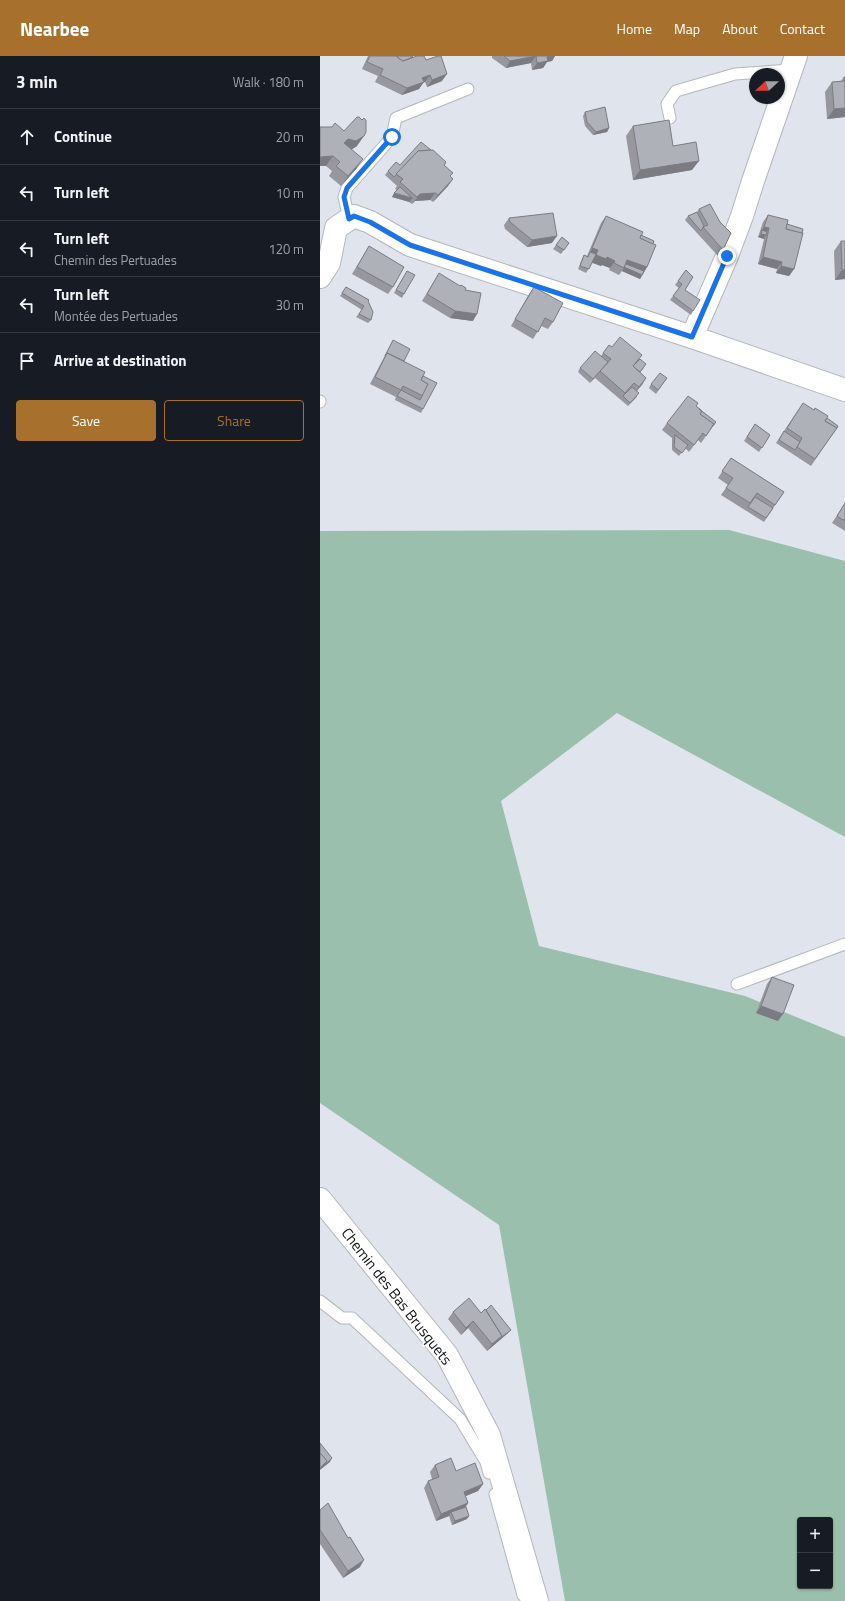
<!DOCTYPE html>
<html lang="en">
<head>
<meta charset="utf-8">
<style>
	:root { --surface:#171b24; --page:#242831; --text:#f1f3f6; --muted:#9ea1a6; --line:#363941; --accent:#a8702d }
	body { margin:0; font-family:"Titillium Web",sans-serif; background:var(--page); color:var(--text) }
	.controls { position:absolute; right:12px; bottom:12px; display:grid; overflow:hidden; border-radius:4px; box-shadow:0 1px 3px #0004 }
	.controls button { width:36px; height:36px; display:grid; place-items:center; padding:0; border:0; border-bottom:1px solid var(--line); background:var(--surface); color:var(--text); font:20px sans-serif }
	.compass { position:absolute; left:429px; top:12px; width:36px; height:36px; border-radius:50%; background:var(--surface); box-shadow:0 1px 3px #0004; rotate:249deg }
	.stop { position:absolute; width:12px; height:12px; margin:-9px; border:3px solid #1a73e8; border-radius:50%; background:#fff }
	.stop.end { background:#1a73e8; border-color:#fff; box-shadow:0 1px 4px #0008 }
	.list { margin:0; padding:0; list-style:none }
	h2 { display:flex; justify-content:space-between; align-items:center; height:52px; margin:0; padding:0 16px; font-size:17px }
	h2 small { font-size:13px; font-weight:400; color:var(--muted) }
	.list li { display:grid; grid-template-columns:26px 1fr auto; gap:12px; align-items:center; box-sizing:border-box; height:56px; padding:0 16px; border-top:1px solid var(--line) }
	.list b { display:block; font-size:15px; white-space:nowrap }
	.list p { margin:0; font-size:13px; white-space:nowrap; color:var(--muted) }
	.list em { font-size:13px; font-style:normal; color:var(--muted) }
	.actions { display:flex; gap:8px; padding:12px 16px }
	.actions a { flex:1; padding:9px 0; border:1px solid var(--accent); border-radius:4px; text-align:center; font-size:14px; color:var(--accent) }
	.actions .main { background:var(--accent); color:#fff }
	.icon { flex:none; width:22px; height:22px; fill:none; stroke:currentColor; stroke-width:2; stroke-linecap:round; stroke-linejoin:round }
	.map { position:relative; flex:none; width:525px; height:1545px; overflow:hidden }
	header { display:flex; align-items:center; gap:24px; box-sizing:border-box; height:56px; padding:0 20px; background:var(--accent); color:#fff }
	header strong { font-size:19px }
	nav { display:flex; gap:22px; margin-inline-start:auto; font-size:14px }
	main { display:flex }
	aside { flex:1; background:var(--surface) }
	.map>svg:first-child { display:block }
	.green { fill:#9bbfad; fill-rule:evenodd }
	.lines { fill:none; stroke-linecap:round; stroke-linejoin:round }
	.lane-casing { stroke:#b3b7be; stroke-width:13 }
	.street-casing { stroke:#b3b7be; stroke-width:24 }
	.lane { stroke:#fff; stroke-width:11 }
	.street { stroke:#fff; stroke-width:22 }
	.wall { fill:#96989e }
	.shaded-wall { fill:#7a7c81 }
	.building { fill:#aeb1b8; stroke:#7a7c81 }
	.route { stroke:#1a73e8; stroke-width:5 }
	.labels { text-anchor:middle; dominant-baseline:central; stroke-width:3; stroke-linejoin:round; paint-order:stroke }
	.street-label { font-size:15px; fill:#101214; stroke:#fff }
</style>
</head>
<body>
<header>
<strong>Nearbee</strong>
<nav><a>Home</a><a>Map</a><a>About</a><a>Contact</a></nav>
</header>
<main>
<aside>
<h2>3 min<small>Walk · 180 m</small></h2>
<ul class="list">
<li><svg class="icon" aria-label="ahead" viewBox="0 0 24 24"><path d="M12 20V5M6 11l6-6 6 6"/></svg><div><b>Continue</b></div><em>20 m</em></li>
<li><svg class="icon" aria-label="left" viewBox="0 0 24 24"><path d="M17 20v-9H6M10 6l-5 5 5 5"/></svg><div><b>Turn left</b></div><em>10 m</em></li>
<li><svg class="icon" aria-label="left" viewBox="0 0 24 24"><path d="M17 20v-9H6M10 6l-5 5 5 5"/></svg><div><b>Turn left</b><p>Chemin des Pertuades</p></div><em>120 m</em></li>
<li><svg class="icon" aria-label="left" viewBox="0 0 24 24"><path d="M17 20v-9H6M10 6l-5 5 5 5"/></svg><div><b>Turn left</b><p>Montée des Pertuades</p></div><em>30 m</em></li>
<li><svg class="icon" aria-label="arrive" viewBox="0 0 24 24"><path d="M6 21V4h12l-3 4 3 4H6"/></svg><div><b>Arrive at destination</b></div></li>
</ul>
<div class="actions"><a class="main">Save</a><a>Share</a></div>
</aside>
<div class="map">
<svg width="525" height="1545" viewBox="0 0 525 1545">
	<rect width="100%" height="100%" fill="#e0e4ec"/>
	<path class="green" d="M409,474L525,505V781L297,657L181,745L219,890L425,940L525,981V1545H245L179,1169L0,1047V475ZM480,1464H510V1530H480Z"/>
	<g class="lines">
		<defs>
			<g id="lane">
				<polyline points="350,62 347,48 356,35 415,18 471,14"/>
				<polyline points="29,163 24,141 27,132 72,81 76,62 148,33"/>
				<polyline points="0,345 0,346"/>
				<polyline points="417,928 525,888"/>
				<polyline points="0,1245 22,1262 32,1262 140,1363 166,1406 169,1417"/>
				<polyline points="175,1438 203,1539 208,1545"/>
			</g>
			<g id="street">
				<polyline points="0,221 9,207 16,172 34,160 50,166 90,189 372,281 525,334"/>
				<polyline points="372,281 407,200 422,160 433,125 476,0"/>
				<polyline points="0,1143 127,1299 169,1379 217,1545"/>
			</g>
		</defs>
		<use href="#lane" class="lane-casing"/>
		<use href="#street" class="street-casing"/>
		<use href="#lane" class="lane"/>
		<use href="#street" class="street"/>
	</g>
	<g class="wall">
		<polygon points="48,0 92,0 93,1 106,4 122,25 107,31 105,26 103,26 99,33 82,39 55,26 58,20 42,13"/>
		<polygon points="172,0 235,0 232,5 227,6 223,12 212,14 211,7 186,12 172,2"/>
		<polygon points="524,21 525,61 507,63 505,36 512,26 521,25"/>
		<polygon points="265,56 289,72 287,76 273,79 265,70 263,60"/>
		<polygon points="313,70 353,90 372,114 313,124 306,80"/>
		<polygon points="0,71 37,90 31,94 36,113 21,130 9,120 12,115 6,110 0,110"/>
		<polygon points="126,107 124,110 131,121 128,130 113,146 110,144 95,145 92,148 89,146 72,141 77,134 75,133 77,130 65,119 68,115 80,109"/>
		<polygon points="379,153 400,166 403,194 399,201 365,164 368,160 377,156"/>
		<polygon points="448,159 467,168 474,213 469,220 456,217 457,213 438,208 444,183 438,181 443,166"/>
		<polygon points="286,160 321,179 333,188 327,211 320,223 302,215 299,219 289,214 290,212 282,209 281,210 272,207 266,217 258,213 262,203 264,199 267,200 281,167"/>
		<polygon points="189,162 232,187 207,191 185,173 184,169"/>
		<polygon points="242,181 249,187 241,198 233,193"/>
		<polygon points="521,185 525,223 515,224 514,195"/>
		<polygon points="49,190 73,231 68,238 32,218"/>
		<polygon points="366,214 365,234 373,255 371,259 350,244 359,232 355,229"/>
		<polygon points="87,215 84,238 82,242 74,237"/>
		<polygon points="119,217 145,234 153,265 130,262 102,245"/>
		<polygon points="26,231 49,244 48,246 51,264 48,267 36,261 42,254 20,240"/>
		<polygon points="214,231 233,266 228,273 221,270 213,283 191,270 209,238"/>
		<polygon points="73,284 84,305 103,320 103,353 101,357 75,344 76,340 76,341 50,328 71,288"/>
		<polygon points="292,291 320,303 324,312 320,316 326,322 317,335 317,341 308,350 275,322 276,321 270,327 258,316 260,312 281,300 283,297"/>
		<polygon points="347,322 336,338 329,332 331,328"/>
		<polygon points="376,350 396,366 381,387 378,384 369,396 365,392 359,400 352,394 352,382 342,374 347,367"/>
		<polygon points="478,354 507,362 518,370 491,410 456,387"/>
		<polygon points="435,368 450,379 439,396 424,385"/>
		<polygon points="411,402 464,436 444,466 401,439 408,429 398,422"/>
		<polygon points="525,447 525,475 512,467"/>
		<polygon points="452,921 458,965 436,957 447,928"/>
		<polygon points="133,1256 161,1257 188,1277 167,1295 148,1272 141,1279 128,1263"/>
		<polygon points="115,1409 136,1415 163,1428 158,1435 145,1440 148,1447 146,1451 147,1463 132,1469 129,1460 116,1465 104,1432 108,1425 112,1423 110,1416"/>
		<polygon points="0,1454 40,1511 23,1522 0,1488"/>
	</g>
	<g class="shaded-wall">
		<polygon points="216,0 211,7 186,12 190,5"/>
		<polygon points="229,0 235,0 232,5 227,6 223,12 212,14 217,7 227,1"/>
		<polygon points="127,18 122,25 107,31 112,24"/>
		<polygon points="110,19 105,26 97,29 102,22"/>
		<polygon points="104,26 99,33 82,39 87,32"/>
		<polygon points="525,52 525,61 507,63 514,53"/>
		<polygon points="289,72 287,76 273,79 276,76"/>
		<polygon points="44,80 37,90 29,95 24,87 28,83"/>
		<polygon points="13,100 6,110 0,110 0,101"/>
		<polygon points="43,103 36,113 21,130 28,120"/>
		<polygon points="379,105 372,114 313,124 320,114"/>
		<polygon points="133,123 128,130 113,146 118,139"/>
		<polygon points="74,137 92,142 90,146 72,141"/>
		<polygon points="115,137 110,144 95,145 92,148 100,138"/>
		<polygon points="444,171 449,172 445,179 446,179 444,183 438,181 441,178 442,174 439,178"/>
		<polygon points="237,180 232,187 207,191 212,184"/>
		<polygon points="272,192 278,194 273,201 270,196"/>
		<polygon points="276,199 287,201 295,205 290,212 282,209 281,210 271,206"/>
		<polygon points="443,201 462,206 457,213 438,208"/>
		<polygon points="307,204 327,211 320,223 302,215 304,212"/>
		<polygon points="461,210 474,213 469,220 456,217"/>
		<polygon points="522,214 525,214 525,223 515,224"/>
		<polygon points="135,255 157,258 153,265 130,262"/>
		<polygon points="326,322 322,329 314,338 319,331"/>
		<polygon points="441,950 463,958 458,965 436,957"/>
		<polygon points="153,1265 148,1272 141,1279 146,1272"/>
		<polygon points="191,1274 188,1277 167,1295 172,1288 182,1280"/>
		<polygon points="12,1402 10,1406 0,1414 0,1412 7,1405"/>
		<polygon points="163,1428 158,1435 139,1443 144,1436"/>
		<polygon points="148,1447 143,1454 131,1456 129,1460 116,1465 121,1458"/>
		<polygon points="149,1460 147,1463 132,1469 135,1465"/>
		<polygon points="44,1504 40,1511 23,1522 28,1515"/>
	</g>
	<g class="building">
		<polygon points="50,0 77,0 77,1 83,5 97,0 104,0 106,4 118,0 121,0 127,18 112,24 110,19 102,22 104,26 87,32 60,19 63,13 47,6"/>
		<polygon points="77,0 92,0 93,1 83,5 77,1"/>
		<polygon points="184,0 229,0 227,1 228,5 217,7 216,0 190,5"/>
		<polygon points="524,21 525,21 525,52 514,53 512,26 524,25"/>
		<polygon points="285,51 289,72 276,76 267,66 265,56"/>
		<polygon points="37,61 39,61 42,64 44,62 46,64 46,76 44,80 36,85 28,83 24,87 43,103 28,120 16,110 20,106 13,100 0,101 0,71 12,71 15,67 24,75"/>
		<polygon points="349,64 353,90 376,86 379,105 320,114 313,70"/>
		<polygon points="101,86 111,94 98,95 74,121 68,115 76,106 80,109"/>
		<polygon points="113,94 126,106 124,109 133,117 130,120 133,123 118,139 115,137 100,138 97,141 80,126 83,123 76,118 98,95"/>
		<polygon points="80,131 92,142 74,137"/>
		<polygon points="390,148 400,166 411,177 403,194 383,171 388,169 379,153"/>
		<polygon points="377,156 384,170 383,171 381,175 368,160"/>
		<polygon points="233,157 237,180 212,184 190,166 189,162"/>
		<polygon points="448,159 468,164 466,173 483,177 474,213 461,210 462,206 443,201 449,172 444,171"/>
		<polygon points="286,160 323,176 320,182 336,189 327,211 307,204 304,212 294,207 295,205 287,201 286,203 276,199 278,194 272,192"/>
		<polygon points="467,168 483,173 482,177 466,173"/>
		<polygon points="442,174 447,176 446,179 441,178"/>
		<polygon points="321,179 334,185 333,188 320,182"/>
		<polygon points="242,181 249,187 244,194 236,189"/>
		<polygon points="521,185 525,185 525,214 522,214"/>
		<polygon points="49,190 84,211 73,231 37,211"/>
		<polygon points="270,196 276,198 269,213 260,210 264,199 268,201"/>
		<polygon points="306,208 324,215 322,219 304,211"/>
		<polygon points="366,214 373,221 365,234 380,244 373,255 353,240 362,228 358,225"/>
		<polygon points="87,215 95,219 84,238 76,234"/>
		<polygon points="119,217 140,230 141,229 146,232 145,234 161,237 157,258 135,255 107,238"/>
		<polygon points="26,231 49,244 48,245 53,256 51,264 39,258 44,250 22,237"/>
		<polygon points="214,231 243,247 233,266 225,262 218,276 195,263"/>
		<polygon points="300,281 322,299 313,310 326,322 319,331 314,327 305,337 280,315 291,303 283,297 289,289 292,291"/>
		<polygon points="73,284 90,293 84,305 67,297 65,300"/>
		<polygon points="275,295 288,306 273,323 260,312"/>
		<polygon points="67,297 105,316 101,324 108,328 103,340 83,330 81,334 55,321"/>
		<polygon points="320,303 326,308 320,316 313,310"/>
		<polygon points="340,317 347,322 338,334 331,328"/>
		<polygon points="103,320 117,327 103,353 77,340 81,334 100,344 108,328 101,324"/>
		<polygon points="312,331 319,337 310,347 303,340"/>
		<polygon points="368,340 378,347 376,350 382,355 380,358 394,368 386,380 383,377 374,389 347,367"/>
		<polygon points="483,347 494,354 495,352 508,360 505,365 517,372 495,403 477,391 482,382 467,372"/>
		<polygon points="379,353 396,366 392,371 394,368 380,358 382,355"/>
		<polygon points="507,362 518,370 517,372 505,365"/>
		<polygon points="435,368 450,379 442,392 427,381"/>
		<polygon points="464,375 480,386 475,394 459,384"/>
		<polygon points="355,379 368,389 362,397 354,391"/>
		<polygon points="411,402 464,436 455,449 437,437 430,447 406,432 413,422 402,415"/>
		<polygon points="435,441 453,452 446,462 428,451"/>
		<polygon points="525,447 525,465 517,460"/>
		<polygon points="452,921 474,929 463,958 441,950"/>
		<polygon points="149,1242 161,1257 165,1253 182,1280 172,1288 153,1265 146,1272 133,1256"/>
		<polygon points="171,1249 191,1274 179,1283 182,1280 166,1254"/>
		<polygon points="0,1387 12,1402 5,1409 7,1405 0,1397"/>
		<polygon points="0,1397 7,1405 0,1412"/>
		<polygon points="131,1402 136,1415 155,1407 163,1428 144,1436 148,1447 121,1458 108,1425 119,1421 115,1409"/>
		<polygon points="8,1447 28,1482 30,1481 44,1504 28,1515 0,1474 0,1454"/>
		<polygon points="146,1451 149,1460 135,1465 131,1456"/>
	</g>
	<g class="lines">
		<polyline class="route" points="72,81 27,132 24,141 29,163 34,160 50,166 90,189 372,281 407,200"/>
	</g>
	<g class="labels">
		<g class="street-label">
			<text transform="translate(77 1240) rotate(52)">Chemin des Bas Brusquets</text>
		</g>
	</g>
</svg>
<div class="controls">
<button>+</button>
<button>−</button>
</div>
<svg class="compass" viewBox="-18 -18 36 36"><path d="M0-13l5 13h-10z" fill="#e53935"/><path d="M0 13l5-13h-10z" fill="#9ea1a6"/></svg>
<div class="stop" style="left:72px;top:81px"></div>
<div class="stop end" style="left:407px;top:200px"></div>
</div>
</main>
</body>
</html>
